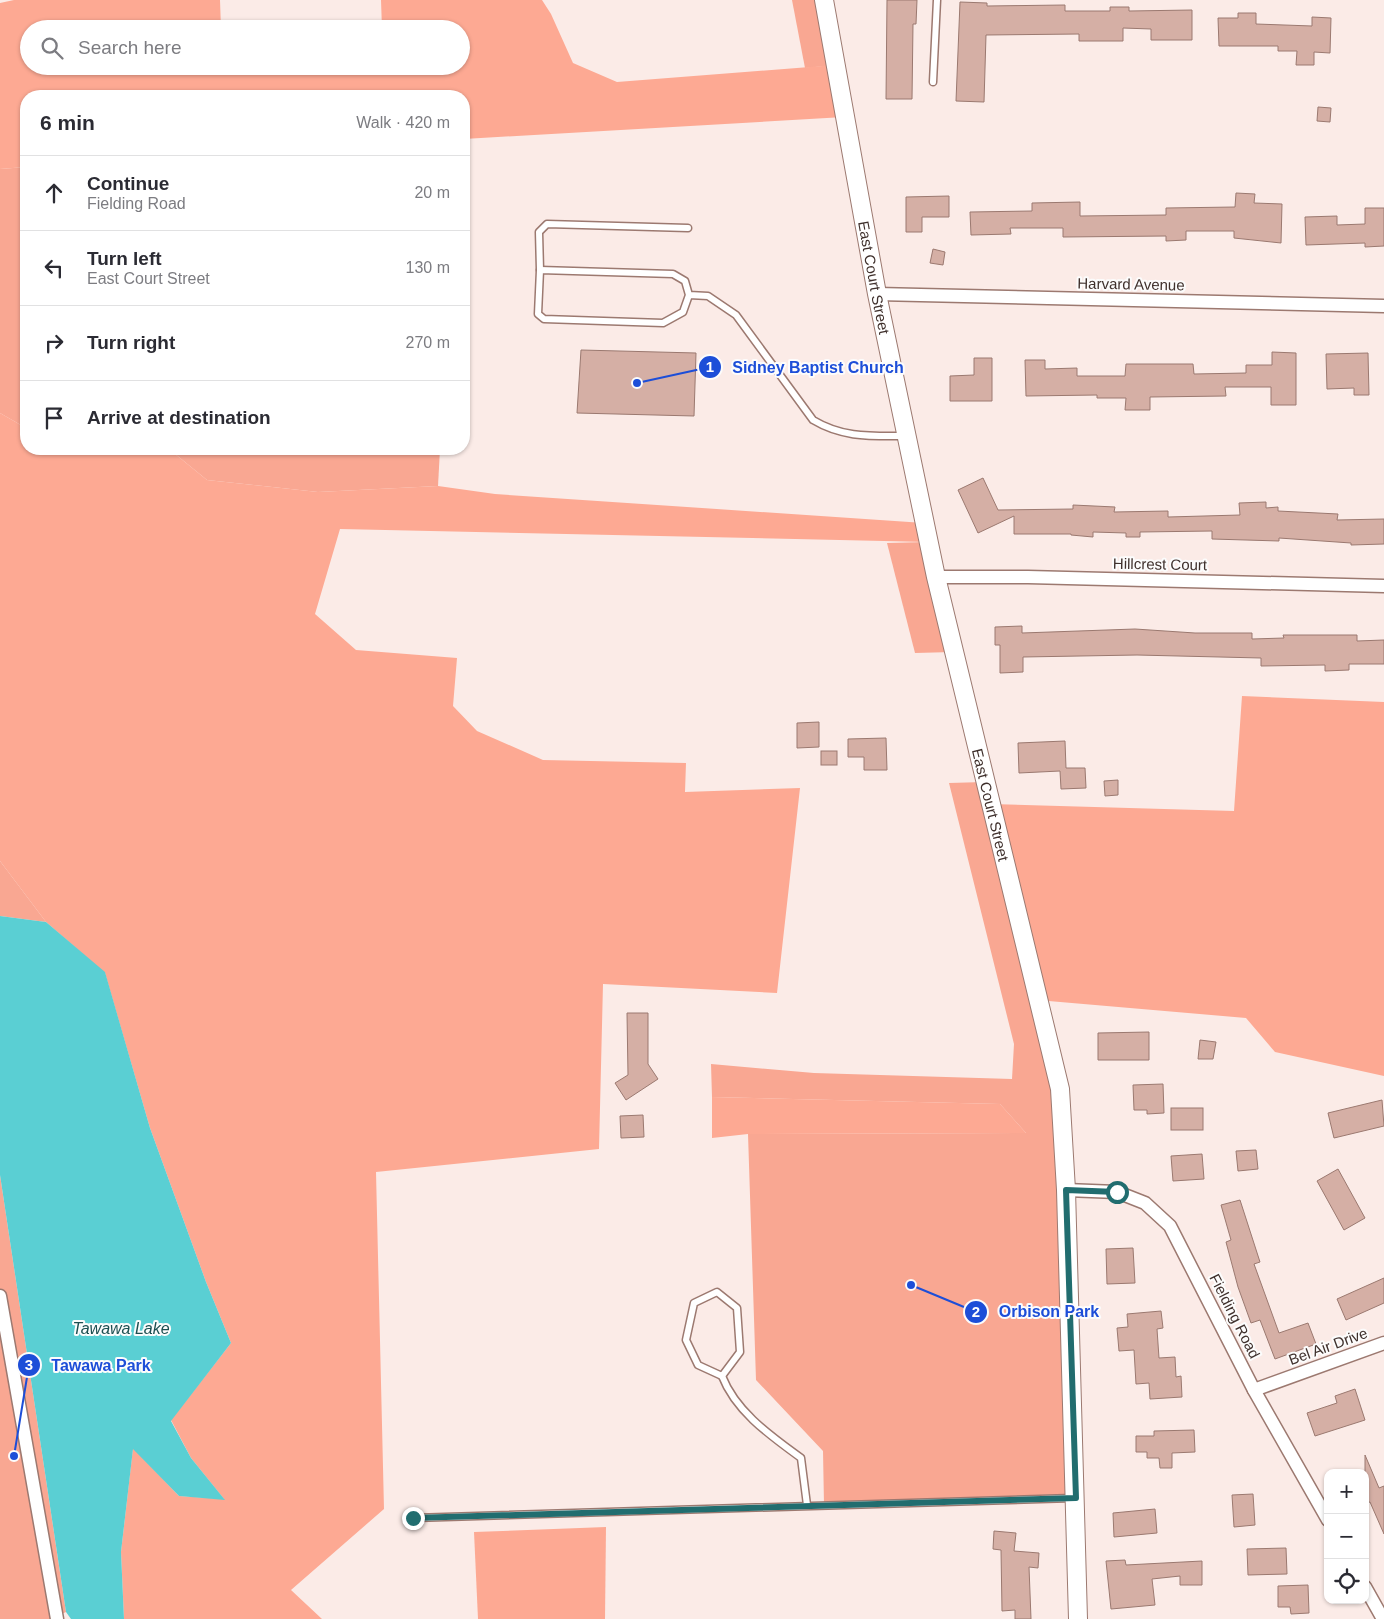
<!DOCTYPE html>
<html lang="en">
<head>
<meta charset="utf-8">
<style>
	:root { --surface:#fff; --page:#f2f2f3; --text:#2b2b33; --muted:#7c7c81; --line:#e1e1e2 }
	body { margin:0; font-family:Arial,sans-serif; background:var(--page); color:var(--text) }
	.controls { position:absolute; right:15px; bottom:15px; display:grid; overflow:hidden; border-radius:10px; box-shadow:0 1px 4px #0004 }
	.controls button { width:45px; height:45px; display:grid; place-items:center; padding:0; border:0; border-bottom:1px solid var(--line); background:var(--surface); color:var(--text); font:25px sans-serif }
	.stop { position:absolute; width:15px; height:15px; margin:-11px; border:4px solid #216d6f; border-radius:50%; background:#fff }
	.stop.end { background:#216d6f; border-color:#fff; box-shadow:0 1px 5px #0008 }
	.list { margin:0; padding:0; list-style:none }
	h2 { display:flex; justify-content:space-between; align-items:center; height:65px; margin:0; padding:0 20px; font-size:21px }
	h2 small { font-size:16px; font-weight:400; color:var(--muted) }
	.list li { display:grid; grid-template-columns:32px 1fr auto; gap:15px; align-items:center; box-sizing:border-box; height:75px; padding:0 20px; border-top:1px solid var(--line) }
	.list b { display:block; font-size:19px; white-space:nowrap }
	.list p { margin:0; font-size:16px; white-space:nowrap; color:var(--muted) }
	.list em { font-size:16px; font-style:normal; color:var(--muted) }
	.icon { flex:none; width:28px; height:28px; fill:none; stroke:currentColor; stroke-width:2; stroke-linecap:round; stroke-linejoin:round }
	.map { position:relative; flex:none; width:1384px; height:1619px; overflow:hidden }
	.search { position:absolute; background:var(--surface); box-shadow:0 1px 4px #0004; left:20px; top:20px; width:450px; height:55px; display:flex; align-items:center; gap:12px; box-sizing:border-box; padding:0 18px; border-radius:28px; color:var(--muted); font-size:19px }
	.panel { position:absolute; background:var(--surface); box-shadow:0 1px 4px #0004; left:20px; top:90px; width:450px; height:365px; border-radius:20px }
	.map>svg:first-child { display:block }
	.green { fill:#f9a792 }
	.forest { fill:#fda993 }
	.water { fill:#5acfd3 }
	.building { fill:#d5afa5; stroke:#9b7970 }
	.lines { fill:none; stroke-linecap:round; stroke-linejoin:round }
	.lane-casing { stroke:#9c7970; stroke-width:9 }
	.street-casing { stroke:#9c7970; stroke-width:15 }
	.secondary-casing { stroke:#9c7970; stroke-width:20 }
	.lane { stroke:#fff; stroke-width:6 }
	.street { stroke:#fff; stroke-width:12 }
	.secondary { stroke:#fff; stroke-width:18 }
	.route { stroke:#216d6f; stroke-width:6 }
	.labels { text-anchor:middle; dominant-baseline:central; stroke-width:4; stroke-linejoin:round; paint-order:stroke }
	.street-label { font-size:15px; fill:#3f302c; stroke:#fcfcfc }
	.water-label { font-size:16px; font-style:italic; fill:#1c4f51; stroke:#fcfcfc }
	.leader { fill:none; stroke:#1d4ed8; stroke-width:2 }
	.callout-dot { fill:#1d4ed8; stroke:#fcfcfc; stroke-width:2 }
	.mark-label { font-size:15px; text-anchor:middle; font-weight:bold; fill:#fff }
	.callout-label { font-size:16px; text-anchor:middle; font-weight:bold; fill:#1d4ed8; stroke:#fcfcfc; stroke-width:4; stroke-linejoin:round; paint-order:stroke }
</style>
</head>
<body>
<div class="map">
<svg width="1384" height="1619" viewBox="0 0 1384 1619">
	<rect width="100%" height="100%" fill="#fbebe7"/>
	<g class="green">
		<polygon points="792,0 824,0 835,65 805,68"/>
		<polygon points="26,167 26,428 0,413 0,169"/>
		<polygon points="169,449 440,449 438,486 318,492 207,480"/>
		<polygon points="928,542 953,652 915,653 887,543"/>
		<polygon points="984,782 1060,1089 1076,1498 824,1505 823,1451 756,1380 748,1134 1026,1133 1000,1104 712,1097 711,1064 814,1073 1012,1079 1014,1044 949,783"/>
		<polygon points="0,861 46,922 0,916"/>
		<polygon points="0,1175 66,1612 57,1616 57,1619 0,1619"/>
	</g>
	<g class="forest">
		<polygon points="14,0 220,0 221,29 29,29 29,66 461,66 461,29 382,29 381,0 542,0 551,14 573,63 617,82 835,65 844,117 464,139 464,96 26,96 26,167 0,169 0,3"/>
		<polygon points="0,413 26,428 26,449 169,449 207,480 318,492 438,486 495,494 924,523 928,542 340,529 315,614 356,650 457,658 453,706 477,731 543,760 686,763 685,792 800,788 777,993 603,984 599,1149 376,1172 384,1509 291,1590 322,1619 124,1619 121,1552 133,1448 179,1496 224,1499 191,1458 171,1420 231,1343 206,1282 150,1128 105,973 46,922 0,861"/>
		<polygon points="1242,696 1384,702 1384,1076 1275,1052 1246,1018 1037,1000 990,804 1234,811"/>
		<polygon points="712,1097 1000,1104 1026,1133 748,1134 712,1138"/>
		<polygon points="606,1527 605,1619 478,1619 474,1532"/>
	</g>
	<polygon class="water" points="0,916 46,922 105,972 150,1128 206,1282 231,1343 171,1421 191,1458 225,1500 179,1496 133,1449 121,1552 124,1619 71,1619 66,1612 0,1175"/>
	<g class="building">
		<polygon points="887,0 917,0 916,24 913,24 912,99 886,99"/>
		<polygon points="960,2 987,3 987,6 1065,5 1065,11 1110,11 1110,7 1129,7 1129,11 1192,10 1192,40 1151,40 1151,29 1123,28 1123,41 1079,41 1079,34 986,35 984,102 956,101"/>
		<polygon points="1238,13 1256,13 1256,24 1312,26 1312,17 1331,18 1330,53 1314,52 1314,65 1296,65 1297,51 1278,51 1278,46 1219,46 1218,18 1238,18"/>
		<polygon points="1318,107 1331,108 1330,122 1317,121"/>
		<polygon points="1236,193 1255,194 1254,203 1282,204 1281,243 1234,238 1234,231 1186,231 1186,240 1166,241 1166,236 1063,237 1063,228 1010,228 1011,234 971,235 970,212 1032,211 1032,203 1080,202 1080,216 1166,215 1166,208 1235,207"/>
		<polygon points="949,196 949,217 922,217 922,232 906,232 906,197"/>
		<polygon points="1365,208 1384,208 1384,246 1365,247 1365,243 1306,245 1305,217 1337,216 1337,225 1365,224"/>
		<polygon points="933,249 945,252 943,265 930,263"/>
		<polygon points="581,350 696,353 694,416 577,413"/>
		<polygon points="1272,352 1296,353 1296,405 1271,405 1271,387 1225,387 1226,396 1150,397 1150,410 1125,410 1126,398 1097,398 1097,395 1026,396 1025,360 1045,360 1045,369 1077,368 1077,376 1125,376 1126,364 1193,364 1194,374 1246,373 1246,365 1272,365"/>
		<polygon points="1368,353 1369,395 1354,395 1354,388 1327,389 1326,354"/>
		<polygon points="974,358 992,358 992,401 950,401 950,376 974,375"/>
		<polygon points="983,478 998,510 1073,509 1073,505 1115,507 1114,512 1168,511 1168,517 1240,515 1239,503 1266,502 1266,508 1278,507 1278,511 1338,514 1337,520 1384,519 1384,544 1351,545 1351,543 1279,538 1279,541 1212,539 1212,531 1140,532 1140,537 1126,537 1126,533 1093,532 1093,537 1071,535 1071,534 1014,534 1014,516 978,533 958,490"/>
		<polygon points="1022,626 1022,633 1135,629 1195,633 1252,633 1252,639 1284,638 1283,635 1357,635 1357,641 1384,640 1384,664 1349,664 1349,670 1325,671 1325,665 1261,666 1261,658 1137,655 1023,657 1023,672 1000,673 1000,645 995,645 995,627"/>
		<polygon points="819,722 819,747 797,748 797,723"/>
		<polygon points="886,738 887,770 864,770 864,757 848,757 848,739"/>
		<polygon points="1065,741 1066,768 1085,768 1086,788 1061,789 1060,771 1019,773 1018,743"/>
		<rect x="821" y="751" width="16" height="14"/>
		<polygon points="1118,780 1118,795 1105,796 1104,781"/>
		<polygon points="627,1013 648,1013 648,1064 658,1079 626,1100 615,1083 628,1075"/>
		<polygon points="1149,1032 1149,1060 1098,1060 1098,1033"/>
		<polygon points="1200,1040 1216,1042 1213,1059 1198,1059"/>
		<polygon points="1163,1084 1164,1113 1147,1114 1147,1110 1134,1110 1133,1085"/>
		<polygon points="1382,1100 1384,1126 1334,1138 1328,1113"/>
		<rect x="1171" y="1108" width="32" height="22"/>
		<polygon points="643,1115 644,1137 621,1138 620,1116"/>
		<polygon points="1256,1150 1258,1169 1238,1171 1236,1151"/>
		<polygon points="1202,1154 1204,1179 1173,1181 1171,1156"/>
		<polygon points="1338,1169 1365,1218 1344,1230 1317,1181"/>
		<polygon points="1240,1200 1260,1262 1254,1264 1279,1333 1308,1323 1316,1344 1275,1359 1260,1320 1251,1323 1238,1287 1226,1242 1231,1240 1221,1205"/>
		<polygon points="1133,1248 1135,1283 1107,1284 1106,1249"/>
		<polygon points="1384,1278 1384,1303 1346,1320 1337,1299"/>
		<polygon points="1161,1311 1163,1328 1157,1329 1159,1358 1175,1357 1176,1377 1181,1376 1182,1397 1150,1399 1149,1383 1136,1384 1134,1350 1119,1351 1117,1328 1128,1327 1127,1314"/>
		<polygon points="1355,1389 1365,1420 1315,1436 1307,1413 1337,1403 1335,1396"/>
		<polygon points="1194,1430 1195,1452 1172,1453 1172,1468 1160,1468 1159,1458 1147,1458 1147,1452 1136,1452 1136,1436 1154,1436 1154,1431"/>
		<polygon points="1365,1455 1379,1488 1384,1486 1384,1534 1370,1502 1365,1503"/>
		<polygon points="1253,1494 1255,1525 1234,1527 1232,1495"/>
		<polygon points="1155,1509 1157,1533 1114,1537 1113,1513"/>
		<polygon points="994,1531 1016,1533 1014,1551 1039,1553 1038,1568 1029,1567 1031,1619 1015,1619 1015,1610 1002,1611 1001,1550 993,1549"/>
		<polygon points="1286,1548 1287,1574 1248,1575 1247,1549"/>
		<polygon points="1125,1560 1126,1565 1202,1561 1202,1585 1180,1585 1180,1576 1152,1579 1155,1605 1111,1609 1106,1561"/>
		<polygon points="1308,1585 1309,1613 1291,1614 1290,1607 1278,1607 1278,1586"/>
	</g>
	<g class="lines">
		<defs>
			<g id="lane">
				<polyline points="933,82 937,0"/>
				<polyline points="540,270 539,232 547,224 688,228"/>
				<path d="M689,295L683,312L663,323L544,319L538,314L540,270L673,274L685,281L689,295L708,296L736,315L813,420C843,438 871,436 905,436"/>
				<polygon points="717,1292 737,1308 740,1352 722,1376 698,1365 686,1340 694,1303"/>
				<path d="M722,1376C736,1412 771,1436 801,1458L807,1505"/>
				<polyline points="413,1518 1073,1498"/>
			</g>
			<g id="street">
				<polyline points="877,294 1384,306"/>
				<polyline points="936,577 1028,577 1384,586"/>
				<polyline points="1066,1190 1117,1192 1145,1203 1170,1226 1254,1390 1328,1520"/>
				<polyline points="0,1296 57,1619"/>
				<polyline points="1254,1390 1384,1343"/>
				<polyline points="1365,1587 1383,1619"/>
			</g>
			<g id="secondary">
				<path id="s1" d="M824,0L877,294L936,577L1060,1089L1066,1190L1078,1619"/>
			</g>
		</defs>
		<use href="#lane" class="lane-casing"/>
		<use href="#street" class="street-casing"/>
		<use href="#secondary" class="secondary-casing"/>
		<use href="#lane" class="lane"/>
		<use href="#street" class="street"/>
		<use href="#secondary" class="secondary"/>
	</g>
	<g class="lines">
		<polyline class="route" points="413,1518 1076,1498 1066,1190 1117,1192"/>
	</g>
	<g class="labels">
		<g class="street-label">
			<text stroke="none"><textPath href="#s1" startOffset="282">East Court Street</textPath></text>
			<text transform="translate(1131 284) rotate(1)">Harvard Avenue</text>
			<text transform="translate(1160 564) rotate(1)">Hillcrest Court</text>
			<text stroke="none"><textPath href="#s1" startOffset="822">East Court Street</textPath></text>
			<text transform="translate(1235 1316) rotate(63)">Fielding Road</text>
			<text transform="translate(1328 1346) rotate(-20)">Bel Air Drive</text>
		</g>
		<g class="water-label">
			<text x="121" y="1328">Tawawa Lake</text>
		</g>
	</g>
	<path class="leader" d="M637 383L710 367M911 1285L976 1312M14 1456L29 1365"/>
	<g class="callout-dot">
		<circle cx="637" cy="383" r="5"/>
		<circle cx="911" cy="1285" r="5"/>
		<circle cx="14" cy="1456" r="5"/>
		<circle cx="710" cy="367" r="12"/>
		<circle cx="976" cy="1312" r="12"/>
		<circle cx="29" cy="1365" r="12"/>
	</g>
	<g class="mark-label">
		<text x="710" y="372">1</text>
		<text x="976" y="1317">2</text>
		<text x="29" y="1370">3</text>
	</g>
	<g class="callout-label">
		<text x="818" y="373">Sidney Baptist Church</text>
		<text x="1049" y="1317">Orbison Park</text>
		<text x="101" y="1371">Tawawa Park</text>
	</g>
</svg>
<div class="controls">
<button>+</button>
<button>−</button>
<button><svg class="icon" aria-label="locate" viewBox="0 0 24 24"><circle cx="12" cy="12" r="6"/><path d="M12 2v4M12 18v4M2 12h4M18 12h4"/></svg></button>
</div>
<div class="stop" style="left:1117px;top:1192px"></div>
<div class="stop end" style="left:413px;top:1518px"></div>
<div class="search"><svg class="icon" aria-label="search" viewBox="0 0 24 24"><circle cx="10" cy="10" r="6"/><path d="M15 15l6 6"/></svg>Search here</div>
<section class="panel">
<h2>6 min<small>Walk · 420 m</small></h2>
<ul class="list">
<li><svg class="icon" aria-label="ahead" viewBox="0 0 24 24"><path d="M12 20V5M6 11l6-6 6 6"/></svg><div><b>Continue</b><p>Fielding Road</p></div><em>20 m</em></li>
<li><svg class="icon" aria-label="left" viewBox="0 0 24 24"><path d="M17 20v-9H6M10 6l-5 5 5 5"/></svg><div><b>Turn left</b><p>East Court Street</p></div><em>130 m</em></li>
<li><svg class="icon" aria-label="right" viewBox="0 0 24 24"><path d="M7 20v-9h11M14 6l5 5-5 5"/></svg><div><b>Turn right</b></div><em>270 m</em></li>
<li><svg class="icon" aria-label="arrive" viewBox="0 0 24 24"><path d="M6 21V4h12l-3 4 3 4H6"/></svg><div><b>Arrive at destination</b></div></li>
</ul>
</section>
</div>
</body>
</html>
